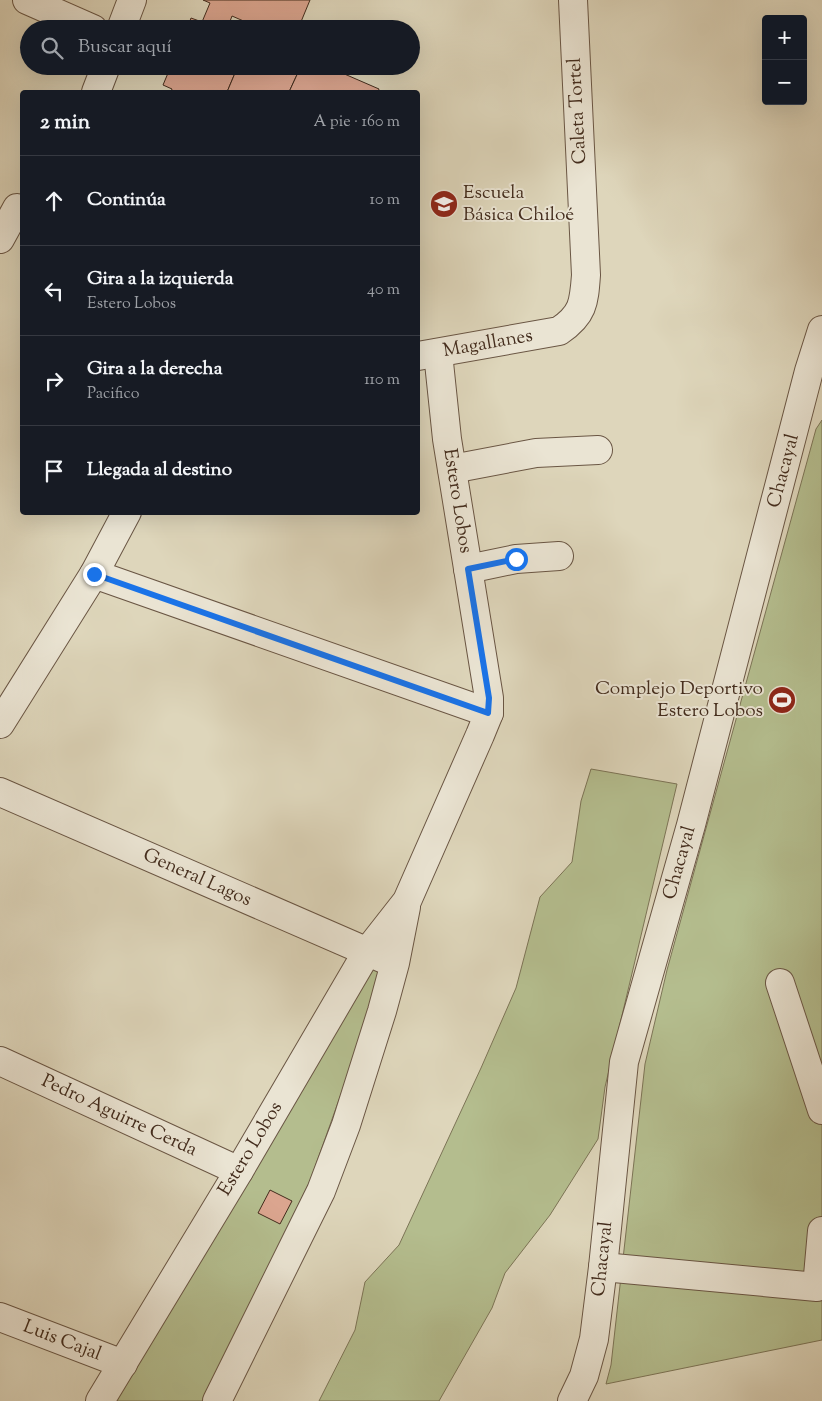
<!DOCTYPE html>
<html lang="es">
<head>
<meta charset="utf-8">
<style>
	:root { --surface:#171b24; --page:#242831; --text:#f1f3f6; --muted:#9ea1a6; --line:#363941 }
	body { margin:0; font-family:"Sorts Mill Goudy",serif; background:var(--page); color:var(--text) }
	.controls { position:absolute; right:15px; top:15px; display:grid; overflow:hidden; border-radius:5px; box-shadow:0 5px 20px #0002 }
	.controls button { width:45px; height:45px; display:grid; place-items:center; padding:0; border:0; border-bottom:1px solid var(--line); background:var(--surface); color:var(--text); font:25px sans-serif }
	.stop { position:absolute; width:15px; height:15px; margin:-11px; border:4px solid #1a73e8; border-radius:50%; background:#fff }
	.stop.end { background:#1a73e8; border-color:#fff; box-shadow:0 1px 5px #0008 }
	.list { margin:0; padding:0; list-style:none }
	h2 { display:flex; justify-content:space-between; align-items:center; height:65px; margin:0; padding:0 20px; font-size:21px }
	h2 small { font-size:16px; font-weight:400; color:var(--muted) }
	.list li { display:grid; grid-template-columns:32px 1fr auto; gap:15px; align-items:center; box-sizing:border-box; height:90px; padding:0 20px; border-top:1px solid var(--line) }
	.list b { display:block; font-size:19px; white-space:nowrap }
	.list p { margin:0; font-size:16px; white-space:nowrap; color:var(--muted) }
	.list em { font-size:16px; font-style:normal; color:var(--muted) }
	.icon { flex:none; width:28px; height:28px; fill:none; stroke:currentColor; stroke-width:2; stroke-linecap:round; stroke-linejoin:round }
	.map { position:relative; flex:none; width:822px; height:1401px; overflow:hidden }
	.search { position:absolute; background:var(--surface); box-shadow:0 5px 20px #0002; left:20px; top:20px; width:400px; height:55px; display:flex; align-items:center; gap:12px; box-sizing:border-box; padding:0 18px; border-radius:28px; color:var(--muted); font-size:19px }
	.panel { position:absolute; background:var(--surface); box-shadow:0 5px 20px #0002; left:20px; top:90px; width:400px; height:425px; border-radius:5px }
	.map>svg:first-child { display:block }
	.green { fill:#b4bd8e; stroke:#7c7456 }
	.building { fill:#dba58f; stroke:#432c1d }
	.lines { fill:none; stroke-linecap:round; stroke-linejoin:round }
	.minor-casing { stroke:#6a5644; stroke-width:30 }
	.minor { stroke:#eae4d3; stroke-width:28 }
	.route { stroke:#1a73e8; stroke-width:6 }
	.labels { text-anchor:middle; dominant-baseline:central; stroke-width:4; stroke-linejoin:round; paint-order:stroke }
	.street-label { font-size:19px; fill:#432c1d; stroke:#eae4d3 }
	.poi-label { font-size:19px; fill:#432c1d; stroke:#eae4d3; text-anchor:start }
</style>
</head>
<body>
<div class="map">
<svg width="822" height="1401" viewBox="0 0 822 1401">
	<rect width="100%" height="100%" fill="#ded6bb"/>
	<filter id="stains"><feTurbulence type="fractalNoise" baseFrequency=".004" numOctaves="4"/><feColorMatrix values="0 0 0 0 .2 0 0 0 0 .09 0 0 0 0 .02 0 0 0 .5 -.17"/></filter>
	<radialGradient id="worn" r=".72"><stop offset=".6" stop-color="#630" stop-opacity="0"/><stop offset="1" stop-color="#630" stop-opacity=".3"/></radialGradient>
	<g class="green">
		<polygon points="822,420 822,1340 606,1384 611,1365 645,1064 667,970 816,429"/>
		<polygon points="591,769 677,784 605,1087 598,1139 550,1215 505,1273 492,1308 439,1401 319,1401 355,1330 365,1282 399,1245 481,1068 516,988 540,897 572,862 581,801"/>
		<polygon points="382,961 356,1052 310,1181 203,1401 116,1401 376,964"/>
	</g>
	<g class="building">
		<polygon points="203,0 310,0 298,29 262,29 232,16 227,29 187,29 191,18 202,22 210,3"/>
		<polygon points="171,66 238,66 227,92 171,92 172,89 163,85"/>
		<polygon points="238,66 301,66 289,92 227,92"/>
		<polygon points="301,66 326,66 379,89 378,92 289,92"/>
		<polygon points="270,1190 292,1201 280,1224 258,1213"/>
	</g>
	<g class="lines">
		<defs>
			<g id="minor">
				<polyline points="27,0 93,29"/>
				<polyline points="121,29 132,0"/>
				<polyline points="96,92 106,66"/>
				<polyline points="0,239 17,208"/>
				<path d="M418,356L559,331C583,315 584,303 586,275L573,0"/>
				<polyline points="452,469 536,453 598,450"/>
				<polyline points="468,569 516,559 559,556"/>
				<polyline points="94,574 489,713"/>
				<polyline points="0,724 94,574 127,512"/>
				<polyline points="0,792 384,959"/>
				<polyline points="780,983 822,1110"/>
				<polyline points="0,1061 239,1171"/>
				<polyline points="603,1267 817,1287 822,1231"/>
				<polyline points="0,1317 123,1364"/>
				<polyline points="100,1401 239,1171 367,952 407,901 480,735 489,713 489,698 447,439 438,353"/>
				<polyline points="217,1401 321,1191 346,1125 382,1011 395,963 406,907"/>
				<polyline points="572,1401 584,1376 594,1339 603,1267 624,1062 691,825 809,371 822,330"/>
			</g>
		</defs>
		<use href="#minor" class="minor-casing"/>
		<use href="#minor" class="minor"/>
	</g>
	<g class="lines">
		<polyline class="route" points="94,574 488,713 489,698 468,569 516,559"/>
	</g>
	<defs>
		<symbol id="school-disc" viewBox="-11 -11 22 22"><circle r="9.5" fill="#8f2418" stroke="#eae4d3"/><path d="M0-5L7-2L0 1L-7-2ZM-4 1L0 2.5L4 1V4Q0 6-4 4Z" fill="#fff"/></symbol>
		<symbol id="stadium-disc" viewBox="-11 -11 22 22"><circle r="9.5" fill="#8f2418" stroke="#eae4d3"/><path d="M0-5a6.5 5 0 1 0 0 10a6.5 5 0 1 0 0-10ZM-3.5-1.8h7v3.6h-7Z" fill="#fff"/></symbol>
	</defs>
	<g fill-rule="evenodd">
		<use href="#school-disc" x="428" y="188" width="32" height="32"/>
		<use href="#stadium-disc" x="766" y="684" width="32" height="32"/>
	</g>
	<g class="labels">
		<g class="street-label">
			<text transform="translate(578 111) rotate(-93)">Caleta Tortel</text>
			<text transform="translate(488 344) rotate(-10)">Magallanes</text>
			<text transform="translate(784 471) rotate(-75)">Chacayal</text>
			<text transform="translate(457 501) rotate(81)">Estero Lobos</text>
			<text transform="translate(680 863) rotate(-74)">Chacayal</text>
			<text transform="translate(197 878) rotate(24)">General Lagos</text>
			<text transform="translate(119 1116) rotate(25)">Pedro Aguirre Cerda</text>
			<text transform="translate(251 1149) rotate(-59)">Estero Lobos</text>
			<text transform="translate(603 1259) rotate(-84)">Chacayal</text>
			<text transform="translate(62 1341) rotate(21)">Luis Cajal</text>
		</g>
		<g class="poi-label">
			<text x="463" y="193">Escuela<tspan x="463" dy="22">Básica Chiloé</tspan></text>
			<text x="763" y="689" text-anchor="end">Complejo Deportivo<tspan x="763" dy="22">Estero Lobos</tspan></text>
		</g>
	</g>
	<rect width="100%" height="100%" filter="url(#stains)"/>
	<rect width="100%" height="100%" fill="url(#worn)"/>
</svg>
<div class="controls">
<button>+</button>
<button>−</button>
</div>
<div class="stop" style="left:516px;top:559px"></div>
<div class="stop end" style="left:94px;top:574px"></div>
<div class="search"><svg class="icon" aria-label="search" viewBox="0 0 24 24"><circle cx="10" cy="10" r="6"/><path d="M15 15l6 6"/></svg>Buscar aquí</div>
<section class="panel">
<h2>2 min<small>A pie · 160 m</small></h2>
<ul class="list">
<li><svg class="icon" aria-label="ahead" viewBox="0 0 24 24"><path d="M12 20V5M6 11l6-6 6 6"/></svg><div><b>Continúa</b></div><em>10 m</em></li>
<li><svg class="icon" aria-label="left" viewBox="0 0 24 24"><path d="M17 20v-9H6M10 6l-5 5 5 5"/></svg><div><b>Gira a la izquierda</b><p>Estero Lobos</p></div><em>40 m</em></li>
<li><svg class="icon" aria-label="right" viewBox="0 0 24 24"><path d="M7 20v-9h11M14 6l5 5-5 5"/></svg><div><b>Gira a la derecha</b><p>Pacifico</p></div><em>110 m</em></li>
<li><svg class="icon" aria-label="arrive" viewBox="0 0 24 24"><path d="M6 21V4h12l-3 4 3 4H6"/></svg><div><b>Llegada al destino</b></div></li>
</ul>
</section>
</div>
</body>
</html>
